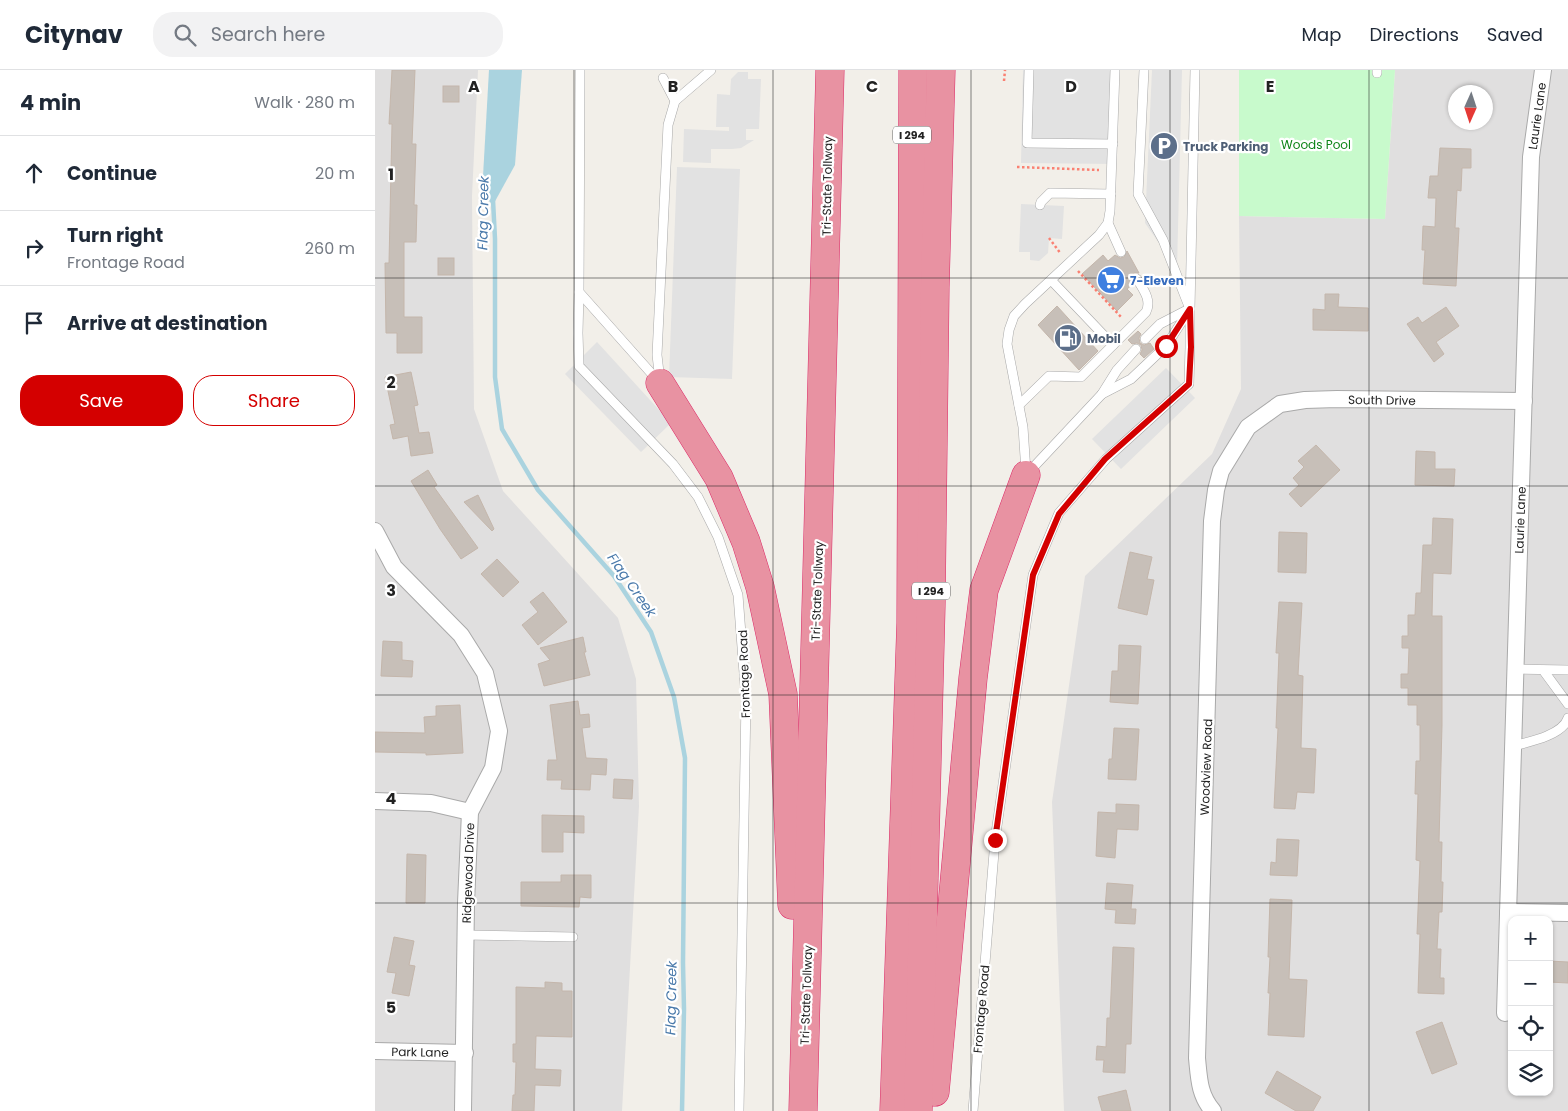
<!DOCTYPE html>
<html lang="en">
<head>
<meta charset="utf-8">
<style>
	:root { --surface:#fff; --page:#f2f2f3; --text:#1f2937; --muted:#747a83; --line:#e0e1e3; --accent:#d40000 }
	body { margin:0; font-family:Poppins,sans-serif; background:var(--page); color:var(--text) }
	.controls { position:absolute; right:15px; bottom:15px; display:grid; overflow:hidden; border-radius:10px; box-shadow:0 1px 4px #0004 }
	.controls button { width:45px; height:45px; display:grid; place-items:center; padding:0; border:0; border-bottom:1px solid var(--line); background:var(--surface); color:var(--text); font:25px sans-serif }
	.compass { position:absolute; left:1073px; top:15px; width:45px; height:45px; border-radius:50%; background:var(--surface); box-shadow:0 1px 4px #0004; rotate:183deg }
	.stop { position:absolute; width:15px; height:15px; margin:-11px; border:4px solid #d40000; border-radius:50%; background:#fff }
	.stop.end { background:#d40000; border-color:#fff; box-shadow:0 1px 5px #0008 }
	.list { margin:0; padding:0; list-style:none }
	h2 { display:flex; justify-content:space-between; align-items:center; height:65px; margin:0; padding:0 20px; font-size:21px }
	h2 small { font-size:16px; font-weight:400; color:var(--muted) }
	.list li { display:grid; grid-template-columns:32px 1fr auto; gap:15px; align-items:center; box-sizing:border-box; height:75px; padding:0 20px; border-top:1px solid var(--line) }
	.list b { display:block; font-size:19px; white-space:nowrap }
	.list p { margin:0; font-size:16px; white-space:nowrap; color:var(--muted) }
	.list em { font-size:16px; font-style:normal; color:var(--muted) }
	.actions { display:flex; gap:10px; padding:15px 20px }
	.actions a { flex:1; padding:11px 0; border:1px solid var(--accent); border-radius:20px; text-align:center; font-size:18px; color:var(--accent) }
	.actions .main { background:var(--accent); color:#fff }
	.icon { flex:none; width:28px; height:28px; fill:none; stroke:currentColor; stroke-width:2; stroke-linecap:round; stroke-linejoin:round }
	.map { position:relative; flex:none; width:1193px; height:1041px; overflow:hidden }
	header { display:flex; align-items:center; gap:30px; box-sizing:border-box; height:70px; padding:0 25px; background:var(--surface); border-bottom:1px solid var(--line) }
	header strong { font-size:24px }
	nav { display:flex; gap:28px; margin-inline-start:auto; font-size:18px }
	.search { width:350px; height:45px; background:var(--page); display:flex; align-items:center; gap:12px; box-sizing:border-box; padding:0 18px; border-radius:20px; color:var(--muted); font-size:19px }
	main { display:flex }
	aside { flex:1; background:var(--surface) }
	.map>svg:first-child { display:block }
	.residential { fill:#e0dfdf; fill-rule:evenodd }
	.park { fill:#c8facc }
	.parking { fill:#e2e2e2 }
	.water { fill:#aad3df }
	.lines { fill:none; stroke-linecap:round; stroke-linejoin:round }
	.stream { stroke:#aad3df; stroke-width:4.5 }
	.building { fill:#c7bfb8; stroke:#c4b6ab }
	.service-casing { stroke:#a9a9a9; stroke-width:10 }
	.minor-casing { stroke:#a9a9a9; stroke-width:18 }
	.motorway-casing { stroke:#dc2a67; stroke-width:29 }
	.path { stroke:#fa8072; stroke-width:2.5; stroke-dasharray:2.5 2.5; stroke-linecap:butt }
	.service { stroke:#fff; stroke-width:9 }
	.minor { stroke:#fff; stroke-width:16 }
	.motorway { stroke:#e892a2; stroke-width:28 }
	.route { stroke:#d40000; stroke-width:6 }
	.grid { fill:none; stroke:#222; stroke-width:1; stroke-opacity:0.55 }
	.labels { text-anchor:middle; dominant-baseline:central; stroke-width:4.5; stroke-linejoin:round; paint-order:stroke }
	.shield { fill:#fff; stroke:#646464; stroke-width:1 }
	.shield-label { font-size:11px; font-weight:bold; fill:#222 }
	.street-label { font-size:12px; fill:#222; stroke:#fff }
	.park-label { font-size:12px; fill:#0c8416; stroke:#fff }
	.service-label { font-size:12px; font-weight:bold; fill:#4e5e75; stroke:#fff; text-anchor:start }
	.shop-label { font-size:12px; font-weight:bold; fill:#366cbe; stroke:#fff; text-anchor:start }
	.water-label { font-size:14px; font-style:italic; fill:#4a7aab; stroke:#fff }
	.grid-label { font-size:16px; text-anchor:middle; font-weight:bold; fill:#222; stroke:#fff; stroke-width:4.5; stroke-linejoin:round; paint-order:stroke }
</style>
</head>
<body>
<header>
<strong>Citynav</strong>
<div class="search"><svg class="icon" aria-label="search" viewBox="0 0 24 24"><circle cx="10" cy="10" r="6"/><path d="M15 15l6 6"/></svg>Search here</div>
<nav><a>Map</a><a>Directions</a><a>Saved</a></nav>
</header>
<main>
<aside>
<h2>4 min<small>Walk · 280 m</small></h2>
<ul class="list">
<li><svg class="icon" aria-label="ahead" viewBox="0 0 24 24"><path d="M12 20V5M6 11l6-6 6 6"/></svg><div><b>Continue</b></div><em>20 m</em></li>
<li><svg class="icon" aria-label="right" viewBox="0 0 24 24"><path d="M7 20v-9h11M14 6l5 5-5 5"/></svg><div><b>Turn right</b><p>Frontage Road</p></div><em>260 m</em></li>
<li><svg class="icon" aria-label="arrive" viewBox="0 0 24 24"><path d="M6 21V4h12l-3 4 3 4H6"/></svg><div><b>Arrive at destination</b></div></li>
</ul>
<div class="actions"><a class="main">Save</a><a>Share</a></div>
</aside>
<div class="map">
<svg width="1193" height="1041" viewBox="0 0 1193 1041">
	<rect width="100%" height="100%" fill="#f2efe9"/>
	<g class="residential">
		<polygon points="0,0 103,0 97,126 99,339 128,421 243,548 261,609 264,736 247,1041 0,1041"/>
		<path d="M1020,0H1193V1041H689L677,732L710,506L837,384L866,319L864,146L1010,149ZM1080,22H1110V52H1080ZM1137,850H1174V1022H1137Z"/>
	</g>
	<polygon class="park" points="864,0 1020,0 1010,149 864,146"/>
	<g class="parking">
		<polygon points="648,0 742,0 740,94 646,93"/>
		<polygon points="777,0 807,0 802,199 770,153"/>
		<polygon points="363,2 373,2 373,9 386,9 384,59 371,59 371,70 379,70 366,78 357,79 336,79 336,93 308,92 309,59 354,61 354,57 341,57 342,24 355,25 356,9"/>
		<polygon points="302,97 365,99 357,309 294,307"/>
		<polygon points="646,134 689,136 687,169 674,168 673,183 664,191 655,190 655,182 644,182"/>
		<polygon points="222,272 296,353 266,382 190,304"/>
		<polygon points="791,298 820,328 746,399 717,369"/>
	</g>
	<polygon class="water" points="114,0 147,0 140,95 118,135 107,124"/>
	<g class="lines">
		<polyline class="stream" points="118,130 120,169 120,307 127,359 163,420 239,506 276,562 299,627 310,688 308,893 309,939 307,1041"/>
	</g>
	<g class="building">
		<polygon points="17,0 40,0 37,74 41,74 39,135 42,135 41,172 29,172 29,247 47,247 47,283 22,283 22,263 11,263 10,193 14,193 17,54 14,54"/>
		<rect x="68" y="16" width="16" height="16"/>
		<polygon points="1065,78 1096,79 1096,98 1087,98 1086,121 1082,120 1080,158 1084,158 1081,216 1048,214 1050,180 1047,180 1048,156 1060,157 1061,128 1053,128 1055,106 1063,106"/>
		<polygon points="752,181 764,203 759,203 757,206 756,212 758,214 752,219 758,225 742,241 707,204 728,185 733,191 740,185 745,188 749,187"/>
		<rect x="63" y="188" width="16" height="17"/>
		<polygon points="950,224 964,224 963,237 993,238 993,261 938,260 938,239 950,240"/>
		<polygon points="682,236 723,281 704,300 663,255"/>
		<polygon points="1071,237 1084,256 1061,272 1069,284 1059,292 1032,254 1043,247 1047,253"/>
		<polygon points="763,261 766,264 764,268 765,273 769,275 775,273 779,279 769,288 765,284 767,280 766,275 762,273 757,274 753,270"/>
		<polygon points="36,302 43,335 39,336 44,363 54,362 58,383 36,386 33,366 18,369 15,355 20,354 10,307"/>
		<polygon points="941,375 965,400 926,437 914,424 924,415 918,408 929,397 923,391"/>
		<polygon points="1041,381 1060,382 1060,399 1080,399 1079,416 1040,415"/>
		<polygon points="53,400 62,415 59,417 103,478 86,489 65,459 36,411"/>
		<polygon points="103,425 119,459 117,461 89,432"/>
		<polygon points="1058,448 1078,449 1076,504 1058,503 1057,546 1067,546 1067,655 1064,772 1067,772 1066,812 1068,812 1067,842 1064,842 1062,879 1066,879 1065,908 1069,908 1069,924 1043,923 1045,864 1042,864 1045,791 1041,790 1043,724 1040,724 1041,691 1045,691 1045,655 1042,655 1042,635 1033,635 1033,618 1026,618 1026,604 1033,604 1034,578 1027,578 1027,566 1033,566 1033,545 1040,545 1041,523 1046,523 1048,475 1057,475"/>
		<polygon points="904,462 932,463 931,503 903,502"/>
		<polygon points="755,482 777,487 772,509 779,510 772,545 743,538"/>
		<polygon points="122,489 144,512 128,527 106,504"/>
		<polygon points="168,522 192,552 163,575 147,555 163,542 155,532"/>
		<polygon points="904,532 927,533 923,605 928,606 926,678 941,679 939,723 922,722 920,739 899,738 903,658 901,658 904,583 901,583"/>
		<polygon points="208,567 211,582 209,582 215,605 169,616 163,594 175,590 165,578"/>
		<polygon points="8,571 27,572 27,590 38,591 37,607 6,606"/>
		<polygon points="744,575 766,576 763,634 735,632 737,601 743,601"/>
		<polygon points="203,631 205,645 214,644 215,657 207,658 211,688 232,689 231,705 216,704 215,720 186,719 187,710 172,710 173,690 182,690 175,635"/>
		<polygon points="85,635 88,683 51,685 51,683 0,682 0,662 50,663 49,647 61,646 61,636"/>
		<polygon points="739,658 764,659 761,710 733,709 734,689 737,689"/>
		<polygon points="239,709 258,710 257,729 238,728"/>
		<polygon points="741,734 764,735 763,760 742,759 740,788 721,786 723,742 741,743"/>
		<polygon points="167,745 209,746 209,763 188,762 188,782 167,782"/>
		<polygon points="902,769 924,770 922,806 895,805 896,792 901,793"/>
		<polygon points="32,784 51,785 50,833 31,833"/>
		<polygon points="186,805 216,805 216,828 205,827 204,837 146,836 146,812 186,812"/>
		<polygon points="732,813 758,815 756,839 761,839 760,854 740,853 741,840 730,839"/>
		<polygon points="895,829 917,830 914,909 932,910 929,967 893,965 895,923 893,923 895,887 893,887"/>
		<polygon points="19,867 39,871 34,895 40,896 34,926 17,923 21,903 12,902"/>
		<polygon points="738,877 759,878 756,974 751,974 750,1003 728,1002 729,990 721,990 722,976 731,977 732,948 735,948"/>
		<polygon points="1174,891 1193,892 1193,913 1174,912"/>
		<polygon points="170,912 187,913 187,921 197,921 197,967 161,966 160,999 186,1000 185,1016 160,1015 159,1041 137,1041 138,1025 140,1025 141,992 138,992 138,974 141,974 141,917 170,918"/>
		<polygon points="1067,952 1082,994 1057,1004 1041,962"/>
		<polygon points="902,1001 946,1027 938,1041 921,1041 890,1023"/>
		<polygon points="751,1020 756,1041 727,1041 723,1027"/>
	</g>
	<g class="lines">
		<defs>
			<g id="service">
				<polyline points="205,0 204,222 284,312"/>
				<polyline points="654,0 652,73 738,74"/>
				<polyline points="1002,3 1002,0"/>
				<polyline points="288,8 300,31"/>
				<polyline points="665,135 666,132 675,123 736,124"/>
				<polyline points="733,153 746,182"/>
				<polyline points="676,210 738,275"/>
				<polyline points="204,222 203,263 204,296 298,394 323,427 343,467 363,525 371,629 364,1041"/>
				<polyline points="770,269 785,254 814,239"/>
				<polyline points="285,311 282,285 293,55 300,31 336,0"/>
				<polyline points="727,324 742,300 761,279"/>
				<path d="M644,335L674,306L706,307L771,242C777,230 768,219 762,209"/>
				<polyline points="651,402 648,357 632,274 634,260 639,246 650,234 724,165 733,153 735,141 740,0"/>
				<polyline points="653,403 727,324 756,309 791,276 815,239 820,0"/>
				<polyline points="1140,599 1193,600"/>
				<polyline points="1168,600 1193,634"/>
				<path d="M1138,676C1154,672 1188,665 1193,648"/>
				<polyline points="91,865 198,867"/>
				<polyline points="598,1041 620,770 658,505 684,443 731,389 814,314 815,277 815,239 788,170 763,124 769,0"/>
			</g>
			<g id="minor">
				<polyline points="0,461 19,497 86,565 110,603 124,661 118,698 95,742 91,833 88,1041"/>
				<polyline points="0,731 56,733 95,742"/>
				<polyline points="1133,842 1193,843"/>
				<polyline points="1130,943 1156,87 1168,0"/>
				<polyline points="0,981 90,983"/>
				<path d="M838,1041C824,1025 824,1008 822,988L837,451L841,420L846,401L873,357L905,334L930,330L962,329L1149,331"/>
			</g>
			<g id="motorway">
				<polyline points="285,313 344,408 371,472 385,517 408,624 417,835"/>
				<polyline points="560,1022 598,608 609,520 651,405"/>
				<polyline points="428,1041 455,0"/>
				<polyline points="519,1041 536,553 538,0"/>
				<polyline points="543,1041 556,536 560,217 566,0"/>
			</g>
		</defs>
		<use href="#service" class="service-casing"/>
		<use href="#minor" class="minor-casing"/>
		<use href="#motorway" class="motorway-casing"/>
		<g class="path">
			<polyline points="629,11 630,0"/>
			<polyline points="642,97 724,100"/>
			<polyline points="674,168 686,184"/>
			<polyline points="703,201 747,248"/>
		</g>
		<use href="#service" class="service"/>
		<use href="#minor" class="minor"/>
		<use href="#motorway" class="motorway"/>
	</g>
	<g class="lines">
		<polyline class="route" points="620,770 658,505 684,444 730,389 814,314 816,277 815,239 791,276"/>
	</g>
	<path class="grid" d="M199,0V1041M398,0V1041M596,0V1041M795,0V1041M994,0V1041M0,208H1193M0,416H1193M0,625H1193M0,833H1193"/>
	<defs>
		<symbol id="parking-disc" viewBox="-11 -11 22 22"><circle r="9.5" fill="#5c6f8a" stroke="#fff"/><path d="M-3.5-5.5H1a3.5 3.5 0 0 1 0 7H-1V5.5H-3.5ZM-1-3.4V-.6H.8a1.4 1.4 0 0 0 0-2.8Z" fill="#fff"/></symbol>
		<symbol id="supermarket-disc" viewBox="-11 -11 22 22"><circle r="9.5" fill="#3f7fe0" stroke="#fff"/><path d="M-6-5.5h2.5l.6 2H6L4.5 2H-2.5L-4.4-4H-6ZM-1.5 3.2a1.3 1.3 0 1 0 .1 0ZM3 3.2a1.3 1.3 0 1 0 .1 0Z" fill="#fff"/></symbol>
		<symbol id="fuel-disc" viewBox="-11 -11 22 22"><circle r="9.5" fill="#5c6f8a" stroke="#fff"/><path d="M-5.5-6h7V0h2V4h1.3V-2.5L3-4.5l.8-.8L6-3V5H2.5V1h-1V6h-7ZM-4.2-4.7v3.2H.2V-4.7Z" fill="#fff"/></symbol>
	</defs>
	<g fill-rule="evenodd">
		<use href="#parking-disc" x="773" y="60" width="32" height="32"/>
		<use href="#supermarket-disc" x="720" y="194" width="32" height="32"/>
		<use href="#fuel-disc" x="677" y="252" width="32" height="32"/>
	</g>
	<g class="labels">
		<g class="shield">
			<rect x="518" y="56.5" width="38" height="17" rx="4"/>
			<rect x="537" y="512.5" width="38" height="17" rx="4"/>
		</g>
		<g class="shield-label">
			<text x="537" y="65">I 294</text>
			<text x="556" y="521">I 294</text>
		</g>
		<g class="street-label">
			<text transform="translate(1162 46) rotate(-82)">Laurie Lane</text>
			<text transform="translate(452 116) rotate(-89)">Tri-State Tollway</text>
			<text transform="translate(1007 330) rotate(1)">South Drive</text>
			<text transform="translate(1145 450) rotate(-88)">Laurie Lane</text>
			<text transform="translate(442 521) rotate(-88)">Tri-State Tollway</text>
			<text transform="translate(369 604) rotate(-92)">Frontage Road</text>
			<text transform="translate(831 697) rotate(-88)">Woodview Road</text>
			<text transform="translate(93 803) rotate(-88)">Ridgewood Drive</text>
			<text transform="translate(431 925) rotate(-88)">Tri-State Tollway</text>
			<text transform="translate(606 939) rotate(-85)">Frontage Road</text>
			<text transform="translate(45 982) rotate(1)">Park Lane</text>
		</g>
		<g class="park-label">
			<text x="941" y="74">Woods Pool</text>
		</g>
		<g class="service-label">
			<text x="808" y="76">Truck Parking</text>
			<text x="712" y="268">Mobil</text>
		</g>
		<g class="shop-label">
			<text x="755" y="210">7-Eleven</text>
		</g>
		<g class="water-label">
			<text transform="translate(108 143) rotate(-89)">Flag Creek</text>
			<text transform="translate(257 515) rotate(55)">Flag Creek</text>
			<text transform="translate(296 928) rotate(-89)">Flag Creek</text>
		</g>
	</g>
	<g class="grid-label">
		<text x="99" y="22">A</text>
		<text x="298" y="22">B</text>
		<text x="497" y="22">C</text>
		<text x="696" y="22">D</text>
		<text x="895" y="22">E</text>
		<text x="16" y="110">1</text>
		<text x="16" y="318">2</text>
		<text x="16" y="526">3</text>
		<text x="16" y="734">4</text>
		<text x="16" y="943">5</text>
	</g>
</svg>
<div class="controls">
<button>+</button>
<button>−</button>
<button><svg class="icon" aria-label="locate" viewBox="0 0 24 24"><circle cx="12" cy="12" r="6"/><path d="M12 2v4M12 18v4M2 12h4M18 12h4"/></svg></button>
<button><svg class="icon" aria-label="layers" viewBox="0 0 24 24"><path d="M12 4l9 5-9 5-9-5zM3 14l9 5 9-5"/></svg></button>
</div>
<svg class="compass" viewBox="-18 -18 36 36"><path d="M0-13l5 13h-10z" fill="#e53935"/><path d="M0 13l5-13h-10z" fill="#747a83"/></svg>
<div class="stop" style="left:791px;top:276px"></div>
<div class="stop end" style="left:620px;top:770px"></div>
</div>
</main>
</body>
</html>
